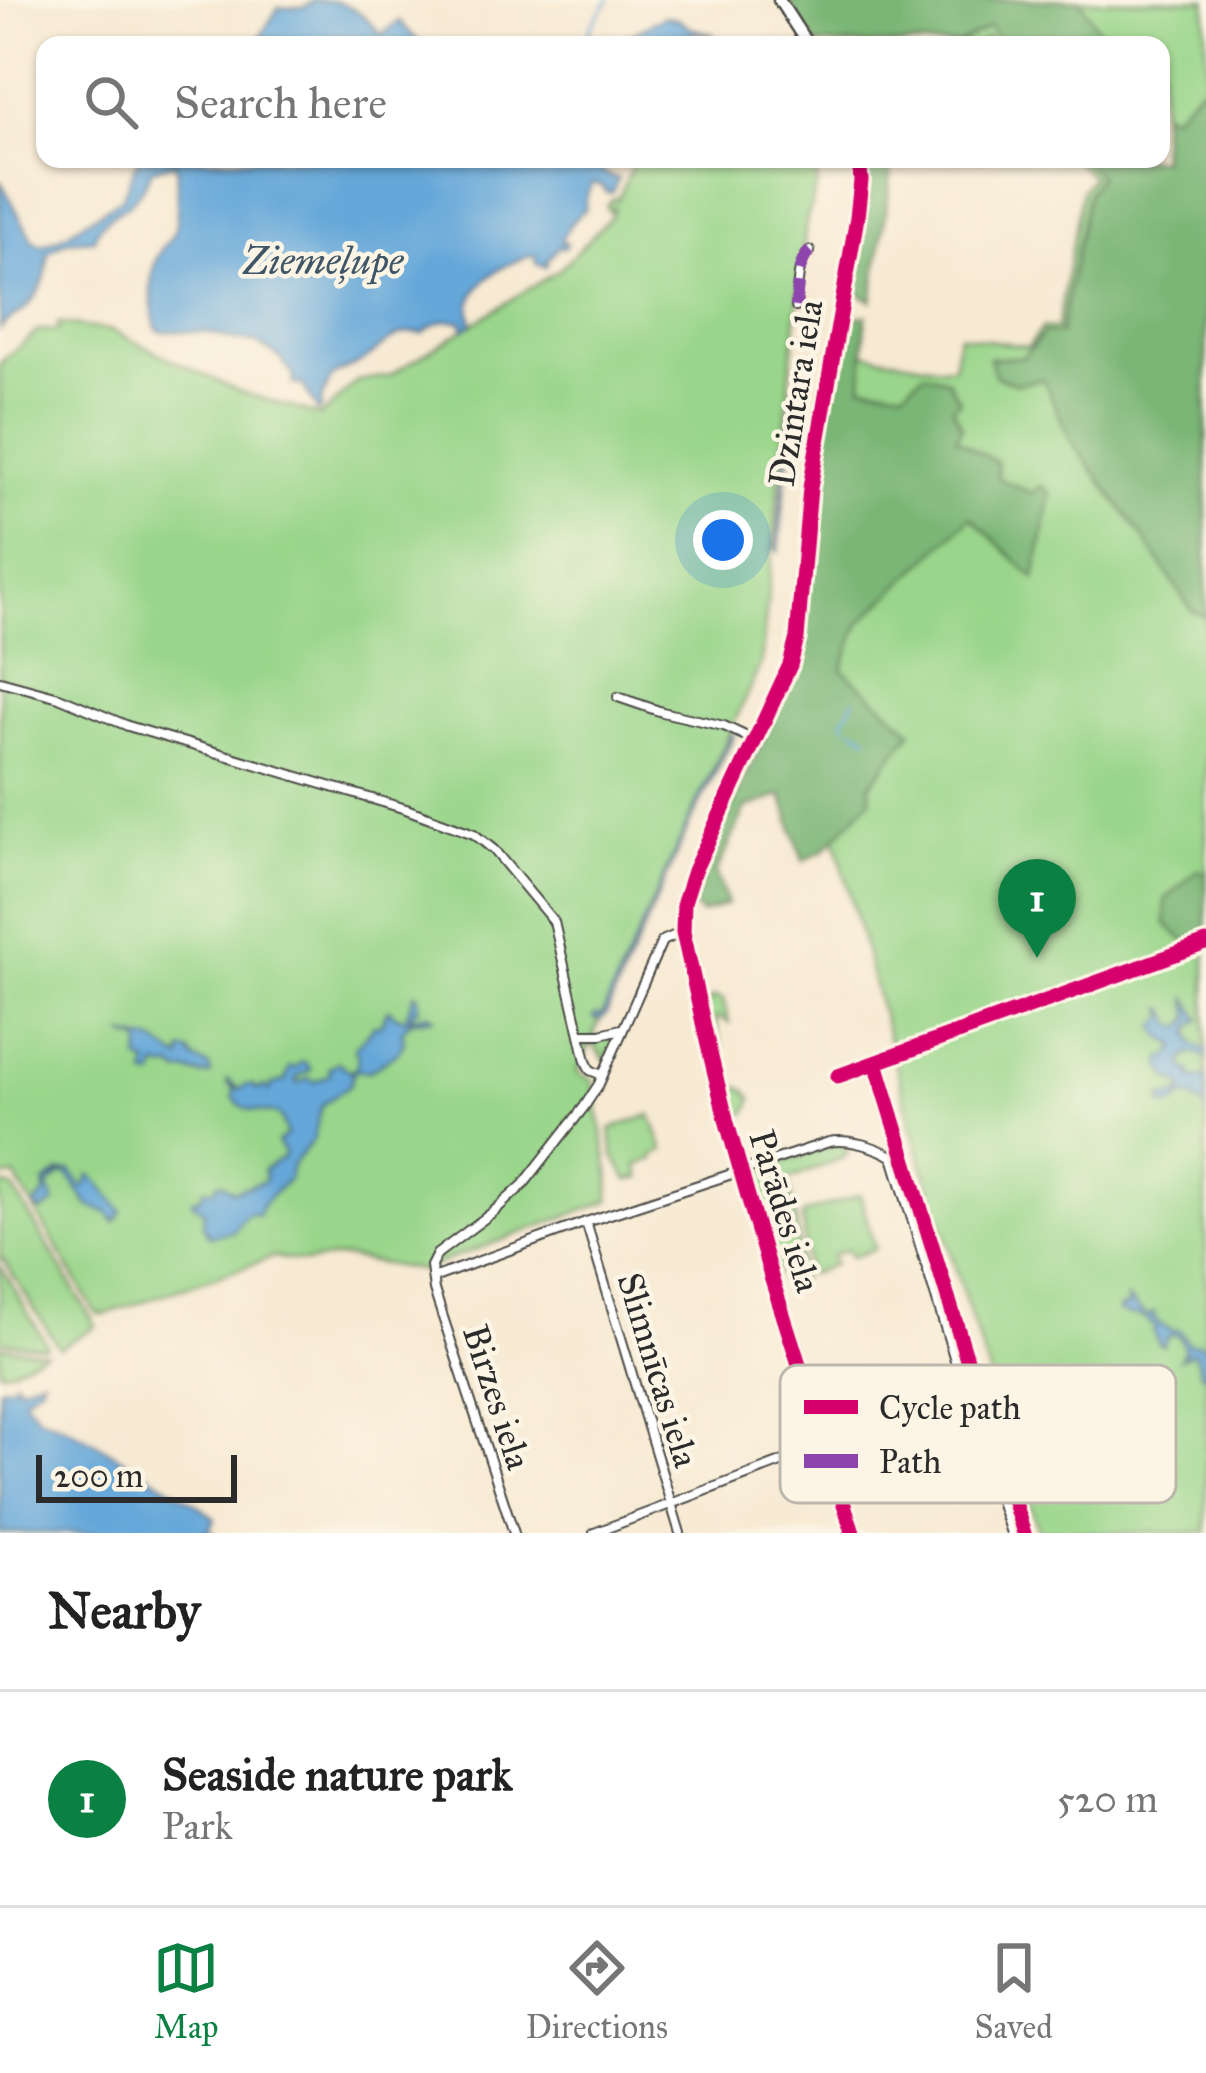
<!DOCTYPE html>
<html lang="en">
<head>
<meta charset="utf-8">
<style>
	:root { --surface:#fff; --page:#f6f6f6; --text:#222; --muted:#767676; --line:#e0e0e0; --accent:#0b8043 }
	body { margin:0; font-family:"IM FELL Great Primer",serif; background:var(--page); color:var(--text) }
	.scale { position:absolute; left:36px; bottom:30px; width:201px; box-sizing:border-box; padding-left:12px; border:6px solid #2b2b2b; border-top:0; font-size:33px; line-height:42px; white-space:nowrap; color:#2b2b2b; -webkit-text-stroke:9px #fcf5e5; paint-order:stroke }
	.you { position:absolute; left:723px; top:540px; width:42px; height:42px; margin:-30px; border:9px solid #fff; border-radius:50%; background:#1a73e8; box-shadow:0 0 0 18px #1a73e833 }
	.badge { display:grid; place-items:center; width:78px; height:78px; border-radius:50%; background:var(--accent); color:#fff; font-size:39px; font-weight:700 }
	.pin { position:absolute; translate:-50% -99px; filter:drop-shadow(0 3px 6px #0008) }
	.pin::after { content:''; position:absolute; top:63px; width:42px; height:36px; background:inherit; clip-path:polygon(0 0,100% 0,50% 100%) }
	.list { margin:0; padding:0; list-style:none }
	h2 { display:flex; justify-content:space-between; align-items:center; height:156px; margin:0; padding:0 48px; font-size:51px }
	h2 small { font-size:39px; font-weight:400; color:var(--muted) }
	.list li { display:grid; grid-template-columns:78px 1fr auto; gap:36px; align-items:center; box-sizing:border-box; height:216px; padding:0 48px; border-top:3px solid var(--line) }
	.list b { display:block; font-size:45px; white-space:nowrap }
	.list p { margin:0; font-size:39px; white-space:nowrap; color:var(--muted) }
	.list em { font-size:39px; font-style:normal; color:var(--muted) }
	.icon { flex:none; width:66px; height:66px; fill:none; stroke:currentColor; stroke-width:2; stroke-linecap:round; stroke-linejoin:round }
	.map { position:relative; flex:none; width:1206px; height:1533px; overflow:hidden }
	.search { position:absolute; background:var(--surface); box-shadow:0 3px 9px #0004; left:36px; right:36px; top:36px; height:132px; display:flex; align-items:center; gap:30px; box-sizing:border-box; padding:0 42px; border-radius:24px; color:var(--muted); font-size:45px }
	.sheet { height:372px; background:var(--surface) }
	nav { display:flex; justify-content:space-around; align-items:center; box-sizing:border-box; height:168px; border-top:3px solid var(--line); background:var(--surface); font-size:33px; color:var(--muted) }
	nav a { display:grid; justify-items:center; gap:6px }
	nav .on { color:var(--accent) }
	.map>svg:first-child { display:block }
	.green { fill:#99d58a; stroke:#62805a; stroke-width:3 }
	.forest { fill:#7ab676; stroke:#527050; stroke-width:3 }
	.water { fill:#65a7d9; stroke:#486982; stroke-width:3 }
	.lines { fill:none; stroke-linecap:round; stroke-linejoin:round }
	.stream { stroke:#65a7d9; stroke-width:3 }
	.minor-casing { stroke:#4a4844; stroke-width:12 }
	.tertiary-casing { stroke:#4a4844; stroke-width:15 }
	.minor { stroke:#fff; stroke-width:8 }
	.tertiary { stroke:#fff; stroke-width:10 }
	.quiet { stroke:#8e44ad; stroke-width:12; stroke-dasharray:24 12; stroke-linecap:butt }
	.cycleway-casing { stroke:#fcf5e5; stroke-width:22 }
	.cycleway { stroke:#d6006c; stroke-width:15 }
	.labels { text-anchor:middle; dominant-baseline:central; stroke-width:9; stroke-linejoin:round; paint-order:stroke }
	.street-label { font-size:36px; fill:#2b2b2b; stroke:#fcf5e5 }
	.water-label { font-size:39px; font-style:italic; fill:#3f5668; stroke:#fcf5e5 }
	.key { fill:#fcf5e5; stroke:#bdb8ad; stroke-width:3 }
	.key-label { font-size:33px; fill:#2b2b2b }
</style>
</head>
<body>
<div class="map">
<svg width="1206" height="1533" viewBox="0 0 1206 1533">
	<rect width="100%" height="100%" fill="#fcf5e5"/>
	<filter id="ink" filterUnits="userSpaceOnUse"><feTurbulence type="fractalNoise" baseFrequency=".00833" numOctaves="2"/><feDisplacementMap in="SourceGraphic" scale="24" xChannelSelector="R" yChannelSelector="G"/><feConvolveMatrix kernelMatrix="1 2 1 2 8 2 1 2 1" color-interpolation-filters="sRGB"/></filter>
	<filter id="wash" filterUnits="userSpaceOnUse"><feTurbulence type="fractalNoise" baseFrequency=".004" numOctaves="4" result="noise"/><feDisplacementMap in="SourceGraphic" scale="48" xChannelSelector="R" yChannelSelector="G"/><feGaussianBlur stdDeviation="2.7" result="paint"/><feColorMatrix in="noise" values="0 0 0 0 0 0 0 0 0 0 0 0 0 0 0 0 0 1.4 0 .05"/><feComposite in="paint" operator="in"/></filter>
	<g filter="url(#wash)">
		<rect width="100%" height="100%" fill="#f7e9d2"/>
		<g class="green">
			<polygon points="804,0 1206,0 1206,1533 1039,1533 919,1152 815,764 846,350 940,367 953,366 959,335 1028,347 1043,327 1057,329 1082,189 1092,177 1074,159 1161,159 1161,45 992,45 987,37 977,45 832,45"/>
			<polygon points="635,159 816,159 817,185 806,222 761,663 592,1038 617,1036 606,1061 591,1042 577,1072 593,1080 610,1177 609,1201 442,1262 424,1271 344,1257 305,1262 273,1257 103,1315 95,1312 15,1176 0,1178 0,363 39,330 58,331 58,323 112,331 240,392 321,416 357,381 389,376 559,270 611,216 615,206 609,211 606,206 614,198 618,200"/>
			<path d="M716,997L723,1000L729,1023L719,1017L715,1020L730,1084L745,1089L752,1098C751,1107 748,1115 738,1116L730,1109L705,1008L710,999Z"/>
			<polygon points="651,1115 664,1150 654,1156 654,1160 638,1165 641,1178 628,1180 614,1156 610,1129"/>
			<polygon points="839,1144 848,1152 845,1157 788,1180 795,1213 801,1277 800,1281 784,1288 748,1173"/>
			<polygon points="0,1184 13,1188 96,1326 59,1348 3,1259 0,1260"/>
			<polygon points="860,1195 875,1249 851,1257 848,1250 832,1255 834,1264 812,1274 807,1273 802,1217 805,1213"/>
			<polygon points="0,1265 47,1345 44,1347 0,1341"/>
			<polygon points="0,1346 45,1352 10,1370 0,1371"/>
		</g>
		<g class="forest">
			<polygon points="787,0 1080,0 1109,45 1001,45 990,27 958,45 816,45"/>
			<polygon points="1206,82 1206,617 1192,611 1143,537 1071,441 1043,379 1017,384 995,376 989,358 1023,357 1045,332 1060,334 1088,192 1099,176 1083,159 1161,159 1161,110 1171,116"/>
			<polygon points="863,159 889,159 891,178 872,301 853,290 854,261 868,196"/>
			<polygon points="866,315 862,385 904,390 924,373 947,379 960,401 952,407 962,426 956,438 997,463 998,478 1032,493 1042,486 1051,493 1035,579 971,517 860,623 842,669 912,731 870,785 871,799 824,850 803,861 782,795 746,808 716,873 727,904 701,914 691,905 730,809 793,677 802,644 815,487 845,318"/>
			<polygon points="1198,870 1206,874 1206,937 1186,942 1166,924 1165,900"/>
		</g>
		<g class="water">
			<path d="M315,0C348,0 361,10 381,35L399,21L422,45H255L278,8L304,7Z"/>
			<polygon points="665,16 677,19 690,28 713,34 711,37 701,33 676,37 676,45 617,45 618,41"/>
			<path d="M138,159H602V171L611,177L618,178L613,192L607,193L602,186L592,183L586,198L585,210C571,218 570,226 562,238V242L567,243L565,247H558L548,260L546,267L536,263L535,255C510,261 479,276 471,303C470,307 471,320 472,324L464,329L462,322C447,318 434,323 423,333C391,329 384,350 359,363C349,368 340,371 331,378L322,398L321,410L318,411L302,384L296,385L293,383L294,376L279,357L255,342L234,340L207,332L159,331L155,326C152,299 146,277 160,252C165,243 172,240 175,229C179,212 177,181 176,163L151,170C146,183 140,195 129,204C114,216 100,218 94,239L66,241L48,253C47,279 42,291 24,310C16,318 7,318 0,329V180L33,241L42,245L58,239L122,198Z"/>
			<polygon points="794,392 797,398 792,421 779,551 776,549"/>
			<polygon points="732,734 734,736 690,823 606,1015 601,1020 594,1019 594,1016 602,1015 699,798"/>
			<path d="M415,993L418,994L419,1009H415L410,1018L430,1014L434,1018L411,1021L402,1031L404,1042L399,1051L370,1071L354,1070L350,1085L322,1105L313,1140L292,1165L289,1178L261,1206L258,1216L251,1213L245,1216L233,1231L209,1236L203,1225L204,1211L192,1202L193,1199L201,1197L204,1189H215L217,1183H222L233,1191L263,1182L265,1179L263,1170L283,1158L284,1152L277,1143L287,1135L281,1117L277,1114C258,1110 245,1114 233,1097L235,1090L227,1083L228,1080L240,1090L245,1085H252L258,1090L263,1086L269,1091L271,1085L285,1081L290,1067L296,1068L302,1062L306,1063L311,1070L297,1077L296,1081L298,1083L309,1078L314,1082L330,1075L329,1068L338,1062L350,1071L357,1066L358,1055L354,1049L374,1025L380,1026L388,1009L395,1015L405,1019Z"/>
			<polygon points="1187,997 1201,1020 1194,1024 1190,1032 1194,1044 1206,1050 1206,1059 1197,1053 1190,1054 1183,1061 1183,1066 1191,1072 1193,1079 1206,1078 1206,1116 1205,1108 1191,1097 1184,1096 1174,1105 1164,1106 1162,1104 1162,1097 1176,1096 1183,1091 1182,1085 1170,1079 1161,1065 1163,1057 1168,1058 1177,1046 1161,1036 1156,1026 1166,1017 1164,1009 1167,1009 1173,1023 1181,1028 1191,1018"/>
			<path d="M123,1035L155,1042L181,1059L183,1051L189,1052L195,1060L209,1066L211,1074C199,1079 191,1068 180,1073L172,1067L168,1069L158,1066L154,1077L146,1076L148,1064L139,1060L142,1044L138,1040Z"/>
			<polygon points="71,1171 82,1187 86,1186 89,1175 93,1176 122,1211 115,1222 107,1212 89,1206 67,1174 62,1174 47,1187 55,1203 41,1212 34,1206 45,1194 45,1183 60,1172"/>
			<path d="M1126,1297L1146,1316L1154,1313L1153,1318C1163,1326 1166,1330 1180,1331L1189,1344L1200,1343L1206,1350V1375L1201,1374L1194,1352L1180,1359L1185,1350L1180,1337L1173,1334L1167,1337L1163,1346L1159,1344L1153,1332L1155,1328C1140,1310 1135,1319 1119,1312L1118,1309L1129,1305Z"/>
			<polygon points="42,1377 41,1384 23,1398 38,1416 60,1424 98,1444 197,1504 215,1519 209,1530 213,1533 0,1533 0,1387 13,1384 15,1380 18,1383 17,1386 21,1386"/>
		</g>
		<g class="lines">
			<g class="stream">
				<polyline points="603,45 595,42 589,29 609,0"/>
				<polyline points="846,724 843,720 855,699"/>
				<polyline points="852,728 868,737"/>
			</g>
		</g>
	</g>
	<g filter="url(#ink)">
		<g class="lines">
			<defs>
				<g id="minor">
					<path d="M796,307C798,289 796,264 810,251"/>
					<polyline points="0,681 59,697 128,726 406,809 474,834 494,850 554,922 586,1061 590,1070 602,1075"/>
					<polyline points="618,697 662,712 724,726 756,741"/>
					<polyline points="581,1034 601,1034 621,1029"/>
					<polyline points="586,1222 680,1533"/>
					<path d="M433,1278L586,1222L829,1142C847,1138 878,1147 893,1157L981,1445L1011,1533"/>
					<polyline points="514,1533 434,1290 431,1266 437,1254 493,1212 523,1185 584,1107 599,1084 662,941 683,932"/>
					<polyline points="594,1533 826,1445"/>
				</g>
				<g id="tertiary">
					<polyline points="779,0 808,45"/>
					<polyline points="853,1533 772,1280 727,1123 707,1041 683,932 684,902 694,871 790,665 797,638 810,488 857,217 861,181 859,159"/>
				</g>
			</defs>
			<use href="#minor" class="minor-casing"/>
			<use href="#tertiary" class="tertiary-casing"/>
			<use href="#minor" class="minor"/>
			<use href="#tertiary" class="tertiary"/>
			<path class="quiet" d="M796,307C798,289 796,264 810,251"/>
			<defs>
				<g id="cycleway">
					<polyline points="876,1063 973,1379 1024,1533"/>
					<polyline points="838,1076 1206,943"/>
					<polyline points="853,1533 772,1280 727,1123 707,1041 683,932 684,902 694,871 790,665 797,638 810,488 857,217 861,181 859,159"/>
				</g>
			</defs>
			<use href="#cycleway" class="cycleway-casing"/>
			<use href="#cycleway" class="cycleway"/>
		</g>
	</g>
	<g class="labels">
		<g class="street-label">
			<text transform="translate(796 393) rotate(-81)">Dzintara iela</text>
			<text transform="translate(785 1211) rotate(73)">Parādes iela</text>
			<text transform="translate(658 1370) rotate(73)">Slimnīcas iela</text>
			<text transform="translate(497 1397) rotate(72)">Birzes iela</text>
		</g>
		<g class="water-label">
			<text x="323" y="261">Ziemeļupe</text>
		</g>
	</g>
	<rect x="780" y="1365" width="396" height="138" rx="18" class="key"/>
	<rect x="804" y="1400" width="54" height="14" fill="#d6006c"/>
	<rect x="804" y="1454" width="54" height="14" fill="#8e44ad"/>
	<g class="key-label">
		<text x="879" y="1419">Cycle path</text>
		<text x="879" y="1473">Path</text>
	</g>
</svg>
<div class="scale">200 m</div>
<div class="you"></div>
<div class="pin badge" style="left:1037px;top:958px">1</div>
<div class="search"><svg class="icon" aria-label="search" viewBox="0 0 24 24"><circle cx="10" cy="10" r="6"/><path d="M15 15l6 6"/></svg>Search here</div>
</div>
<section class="sheet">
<h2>Nearby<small></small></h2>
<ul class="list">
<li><span class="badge">1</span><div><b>Seaside nature park</b><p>Park</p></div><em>520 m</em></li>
</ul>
</section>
<nav>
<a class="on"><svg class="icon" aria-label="map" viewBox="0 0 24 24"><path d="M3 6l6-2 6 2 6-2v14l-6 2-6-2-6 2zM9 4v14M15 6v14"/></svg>Map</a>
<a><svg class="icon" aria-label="directions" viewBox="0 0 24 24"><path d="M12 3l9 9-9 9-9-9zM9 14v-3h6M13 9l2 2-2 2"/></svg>Directions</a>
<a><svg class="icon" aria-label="saved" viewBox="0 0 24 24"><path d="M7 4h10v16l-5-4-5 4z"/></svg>Saved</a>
</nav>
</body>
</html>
